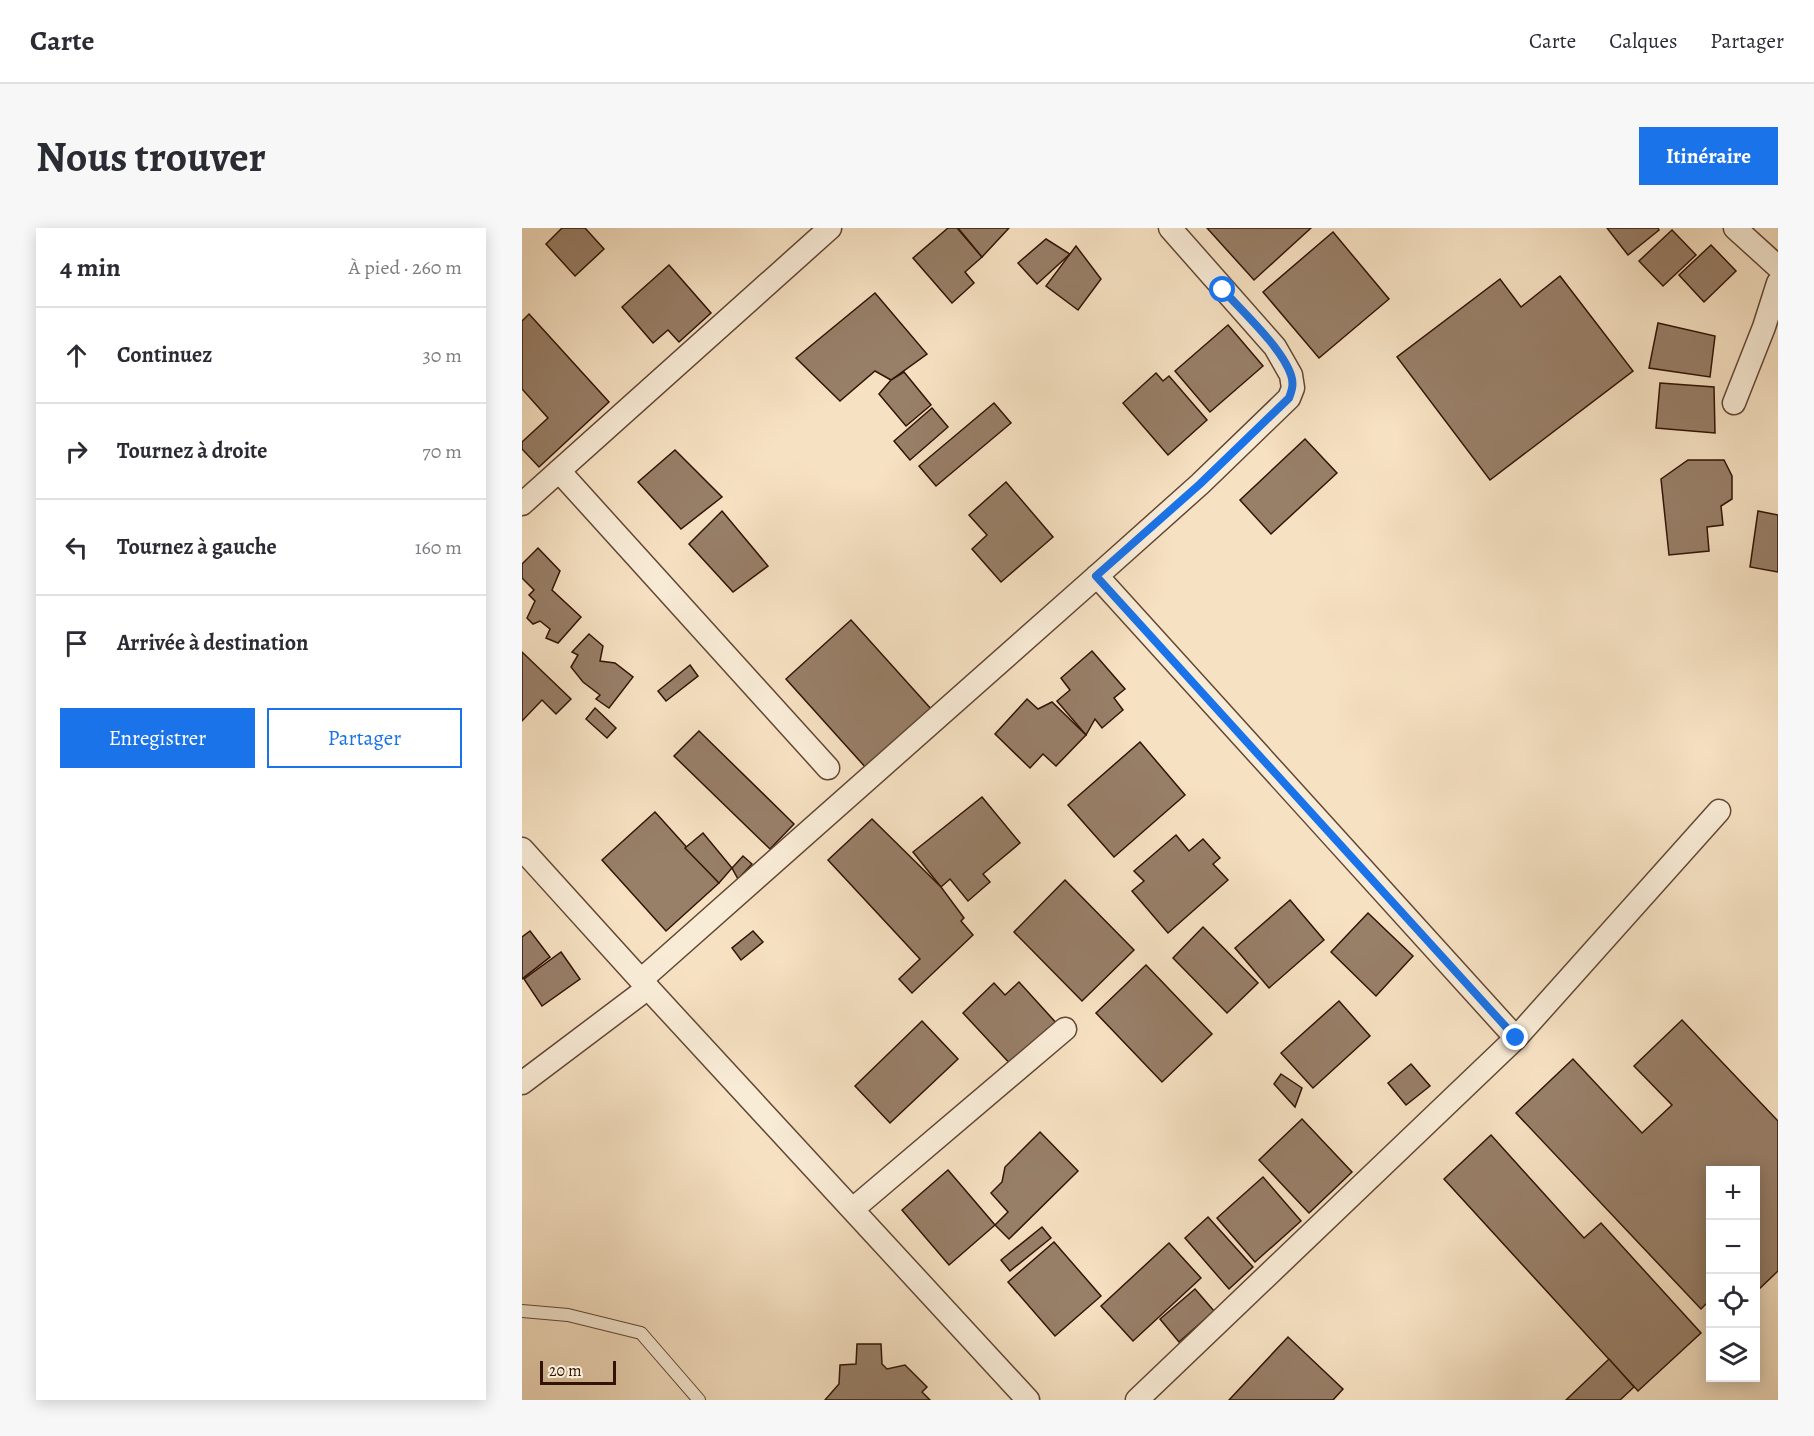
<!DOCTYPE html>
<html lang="fr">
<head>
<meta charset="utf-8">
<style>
	:root { --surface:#fff; --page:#f7f7f7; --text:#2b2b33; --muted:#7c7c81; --line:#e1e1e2; --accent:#1a73e8 }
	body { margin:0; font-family:Alegreya,serif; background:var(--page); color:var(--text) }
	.controls { position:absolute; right:18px; bottom:18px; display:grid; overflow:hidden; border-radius:0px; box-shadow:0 3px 15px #0003 }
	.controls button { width:54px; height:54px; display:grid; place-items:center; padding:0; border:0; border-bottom:2px solid var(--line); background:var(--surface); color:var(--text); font:30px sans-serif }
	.scale { position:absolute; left:18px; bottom:15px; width:76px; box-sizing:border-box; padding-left:6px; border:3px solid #321406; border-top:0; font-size:16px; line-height:21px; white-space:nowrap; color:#321406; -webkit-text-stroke:4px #f9ecd7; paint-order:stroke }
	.stop { position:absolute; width:18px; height:18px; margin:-14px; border:4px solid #1a73e8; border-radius:50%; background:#fff }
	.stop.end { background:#1a73e8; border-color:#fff; box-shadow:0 2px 6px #0008 }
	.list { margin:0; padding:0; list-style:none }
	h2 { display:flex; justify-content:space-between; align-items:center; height:78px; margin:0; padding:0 24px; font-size:26px }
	h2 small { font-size:20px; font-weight:400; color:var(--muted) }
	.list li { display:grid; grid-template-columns:39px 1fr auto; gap:18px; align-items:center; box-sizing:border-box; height:96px; padding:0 24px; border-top:2px solid var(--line) }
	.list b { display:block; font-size:22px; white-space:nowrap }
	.list em { font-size:20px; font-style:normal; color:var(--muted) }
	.actions { display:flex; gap:12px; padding:18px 24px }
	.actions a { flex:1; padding:14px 0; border:2px solid var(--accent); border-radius:0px; text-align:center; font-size:21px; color:var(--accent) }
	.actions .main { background:var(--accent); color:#fff }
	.icon { flex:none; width:33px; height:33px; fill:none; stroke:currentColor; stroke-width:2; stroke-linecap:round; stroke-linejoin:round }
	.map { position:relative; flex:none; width:1256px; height:1172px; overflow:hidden; border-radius:0px }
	header { display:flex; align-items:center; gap:36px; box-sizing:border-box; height:84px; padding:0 30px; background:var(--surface); border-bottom:2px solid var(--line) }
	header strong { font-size:28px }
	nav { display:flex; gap:33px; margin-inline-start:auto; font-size:21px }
	.intro { display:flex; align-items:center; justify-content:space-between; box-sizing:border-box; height:144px; padding:0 36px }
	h1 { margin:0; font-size:42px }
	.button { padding:15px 27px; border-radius:0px; background:var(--accent); color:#fff; font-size:21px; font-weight:700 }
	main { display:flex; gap:36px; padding:0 36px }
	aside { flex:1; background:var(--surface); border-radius:0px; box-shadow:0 3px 15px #0003 }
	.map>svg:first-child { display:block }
	.building { fill:#987f68; stroke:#321406; stroke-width:1.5 }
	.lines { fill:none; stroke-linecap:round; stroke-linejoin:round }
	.service-casing { stroke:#634735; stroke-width:14 }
	.minor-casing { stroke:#634735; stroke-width:25 }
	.service { stroke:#f9ecd7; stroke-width:12 }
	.minor { stroke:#f9ecd7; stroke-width:22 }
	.route { stroke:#1a73e8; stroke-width:8 }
</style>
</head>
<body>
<header>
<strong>Carte</strong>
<nav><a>Carte</a><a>Calques</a><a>Partager</a></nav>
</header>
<div class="intro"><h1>Nous trouver</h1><a class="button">Itinéraire</a></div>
<main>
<aside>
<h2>4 min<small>À pied · 260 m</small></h2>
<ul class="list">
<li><svg class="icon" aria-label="ahead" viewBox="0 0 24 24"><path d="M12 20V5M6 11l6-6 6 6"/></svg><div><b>Continuez</b></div><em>30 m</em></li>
<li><svg class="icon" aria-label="right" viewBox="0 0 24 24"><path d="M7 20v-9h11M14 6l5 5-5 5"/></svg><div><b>Tournez à droite</b></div><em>70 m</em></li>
<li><svg class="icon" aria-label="left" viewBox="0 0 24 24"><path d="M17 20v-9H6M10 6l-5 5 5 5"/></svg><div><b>Tournez à gauche</b></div><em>160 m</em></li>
<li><svg class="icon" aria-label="arrive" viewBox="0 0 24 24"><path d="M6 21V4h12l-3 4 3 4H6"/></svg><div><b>Arrivée à destination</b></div></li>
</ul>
<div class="actions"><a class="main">Enregistrer</a><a>Partager</a></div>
</aside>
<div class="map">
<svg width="1256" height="1172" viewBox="0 0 1256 1172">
	<rect width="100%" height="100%" fill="#f6e1c2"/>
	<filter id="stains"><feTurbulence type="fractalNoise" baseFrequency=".00333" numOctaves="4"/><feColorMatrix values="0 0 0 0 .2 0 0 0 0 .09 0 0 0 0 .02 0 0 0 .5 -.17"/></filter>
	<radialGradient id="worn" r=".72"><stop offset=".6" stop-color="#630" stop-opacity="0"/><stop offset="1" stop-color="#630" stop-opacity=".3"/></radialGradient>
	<g class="building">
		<polygon points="40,0 63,0 82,21 53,48 24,16"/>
		<polygon points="426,0 435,0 460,29 443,44 452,55 430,75 391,30"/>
		<polygon points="436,0 487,0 460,29"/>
		<polygon points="685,0 789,0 732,52"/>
		<polygon points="1085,0 1136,0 1137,2 1106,27"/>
		<polygon points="1150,2 1174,27 1141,58 1117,33"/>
		<polygon points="811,4 867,71 797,130 741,64"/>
		<polygon points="524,11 548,26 515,56 496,35"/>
		<polygon points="1189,17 1214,43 1182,74 1157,47"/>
		<polygon points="554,18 579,51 556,82 524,58"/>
		<polygon points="147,37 189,85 157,114 146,102 131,115 100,79"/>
		<polygon points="1038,48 1111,143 968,252 875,129 978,51 999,79"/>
		<polygon points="353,65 405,126 369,152 353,143 318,173 274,130"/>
		<polygon points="7,86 87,174 17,239 0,221 0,214 26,190 0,161 0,93"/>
		<polygon points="1136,95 1193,108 1188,149 1127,140"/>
		<polygon points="706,97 741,138 688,184 653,143"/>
		<polygon points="382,144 409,177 384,198 357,166 369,152"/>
		<polygon points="634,145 641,153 647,148 685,192 646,227 601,175"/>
		<polygon points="1138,155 1192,159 1193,205 1134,200"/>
		<polygon points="472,175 489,195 414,258 397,238"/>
		<polygon points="410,180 426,199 388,232 372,213"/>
		<polygon points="783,211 815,245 749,306 718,272"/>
		<polygon points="153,222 200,269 159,301 116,254"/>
		<polygon points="1166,232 1202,232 1210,248 1210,271 1199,278 1201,297 1185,299 1187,323 1147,327 1139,251"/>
		<polygon points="484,254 531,309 479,354 450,321 465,307 447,287"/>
		<polygon points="200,283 246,338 211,364 167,316"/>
		<polygon points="1236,283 1256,287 1256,344 1228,339"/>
		<polygon points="16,320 38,343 30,362 59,389 36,415 24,410 28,401 18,393 11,396 5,390 13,373 7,367 12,362 0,350 0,336"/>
		<polygon points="329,392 410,482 345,541 264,451"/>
		<polygon points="67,406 81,418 78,433 93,435 111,449 87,480 74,471 78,467 61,454 49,439 56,427 50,424"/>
		<polygon points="570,423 603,461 592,470 601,482 580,500 573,491 564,507 535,473 548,462 539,450"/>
		<polygon points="0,424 49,471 34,486 20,472 0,493"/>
		<polygon points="168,437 176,448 144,473 136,463"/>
		<polygon points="505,471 516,481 530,474 564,507 534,538 521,526 508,540 473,506"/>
		<polygon points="73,480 94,500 85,510 64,491"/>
		<polygon points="177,503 272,596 248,621 152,528"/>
		<polygon points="618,514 663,567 592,629 546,577"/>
		<polygon points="460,569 498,615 461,646 468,654 446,673 428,651 419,659 391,624"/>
		<polygon points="133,584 197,655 144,703 80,632"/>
		<polygon points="350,591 419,659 442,690 439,693 451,707 390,765 377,751 398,731 306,632"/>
		<polygon points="181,605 210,640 197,655 163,620"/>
		<polygon points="654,607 667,623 681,611 698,630 691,636 706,652 646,705 610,663 622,653 612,643"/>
		<polygon points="221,628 230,636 216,651 210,640"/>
		<polygon points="543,652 612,722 560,773 492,704"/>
		<polygon points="768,672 802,712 747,760 713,720"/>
		<polygon points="846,685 891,728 854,768 809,724"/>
		<polygon points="681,699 736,755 705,785 651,730"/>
		<polygon points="8,703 28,729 0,751 0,709"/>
		<polygon points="231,703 241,714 219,732 210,720"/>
		<polygon points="39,724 58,751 20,778 2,751"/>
		<polygon points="624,737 690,806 640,854 574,785"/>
		<polygon points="497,754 537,798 492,840 441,785 472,755 483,767"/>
		<polygon points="817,773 848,808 791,860 759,825"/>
		<polygon points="1160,792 1256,893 1256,1043 1234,1064 1234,942 1188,942 1188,1072 1179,1081 994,885 1051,831 1120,905 1150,877 1112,838"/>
		<polygon points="400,793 436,831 368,895 333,858"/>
		<polygon points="889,836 908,858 884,877 866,855"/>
		<polygon points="759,846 780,860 773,879 752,856"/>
		<polygon points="780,891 830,944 787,985 737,932"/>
		<polygon points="518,904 556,943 487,1011 473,997 486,984 469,965 480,954 483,939"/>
		<polygon points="969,907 1062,1010 1079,995 1179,1105 1116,1163 922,951"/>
		<polygon points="426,942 473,997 427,1037 380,982"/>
		<polygon points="741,949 779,993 733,1034 695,990"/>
		<polygon points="686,989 731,1039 707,1061 663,1010"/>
		<polygon points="520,999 529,1010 488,1043 479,1032"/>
		<polygon points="532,1014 579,1068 533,1108 486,1054"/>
		<polygon points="647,1015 679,1050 611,1113 579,1078"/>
		<polygon points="673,1061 692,1083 657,1114 638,1091"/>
		<polygon points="766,1109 821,1161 811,1172 707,1172"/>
		<polygon points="335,1116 359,1116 360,1136 365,1141 383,1137 405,1159 400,1164 408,1172 303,1172 317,1156 318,1137 334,1136"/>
		<polygon points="1087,1131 1112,1159 1098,1172 1044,1172"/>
	</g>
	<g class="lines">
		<defs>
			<polyline id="service" points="0,1083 46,1087 119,1105 177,1172"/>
			<g id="minor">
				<polyline points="1213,0 1256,39"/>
				<polyline points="1212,175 1242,99 1256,55"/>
				<polyline points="37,243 306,540"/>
				<polyline points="0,276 308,0"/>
				<polyline points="575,348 994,810"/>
				<polyline points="0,621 126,760 506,1172"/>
				<polyline points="119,752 575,348 678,256 767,170 771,160 769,147 753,119 648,0"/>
				<polyline points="0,855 126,760"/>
				<polyline points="331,981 543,801"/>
				<polyline points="615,1172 994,810 1197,583"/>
			</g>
		</defs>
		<use href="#service" class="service-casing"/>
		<use href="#minor" class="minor-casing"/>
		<use href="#service" class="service"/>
		<use href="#minor" class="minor"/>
	</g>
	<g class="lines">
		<path class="route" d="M701,62C721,84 760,120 769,147C772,156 770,162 767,170L678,256L574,348L994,810"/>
	</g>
	<rect width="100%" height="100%" filter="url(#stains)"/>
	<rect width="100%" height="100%" fill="url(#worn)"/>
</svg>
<div class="controls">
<button>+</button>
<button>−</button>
<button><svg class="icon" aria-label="locate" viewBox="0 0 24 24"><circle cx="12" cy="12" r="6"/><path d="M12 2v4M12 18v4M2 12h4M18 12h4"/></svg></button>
<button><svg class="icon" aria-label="layers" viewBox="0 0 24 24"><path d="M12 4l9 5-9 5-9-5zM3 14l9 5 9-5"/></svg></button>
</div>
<div class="scale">20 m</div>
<div class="stop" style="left:701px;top:62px"></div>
<div class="stop end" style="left:994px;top:810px"></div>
</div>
</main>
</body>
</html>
